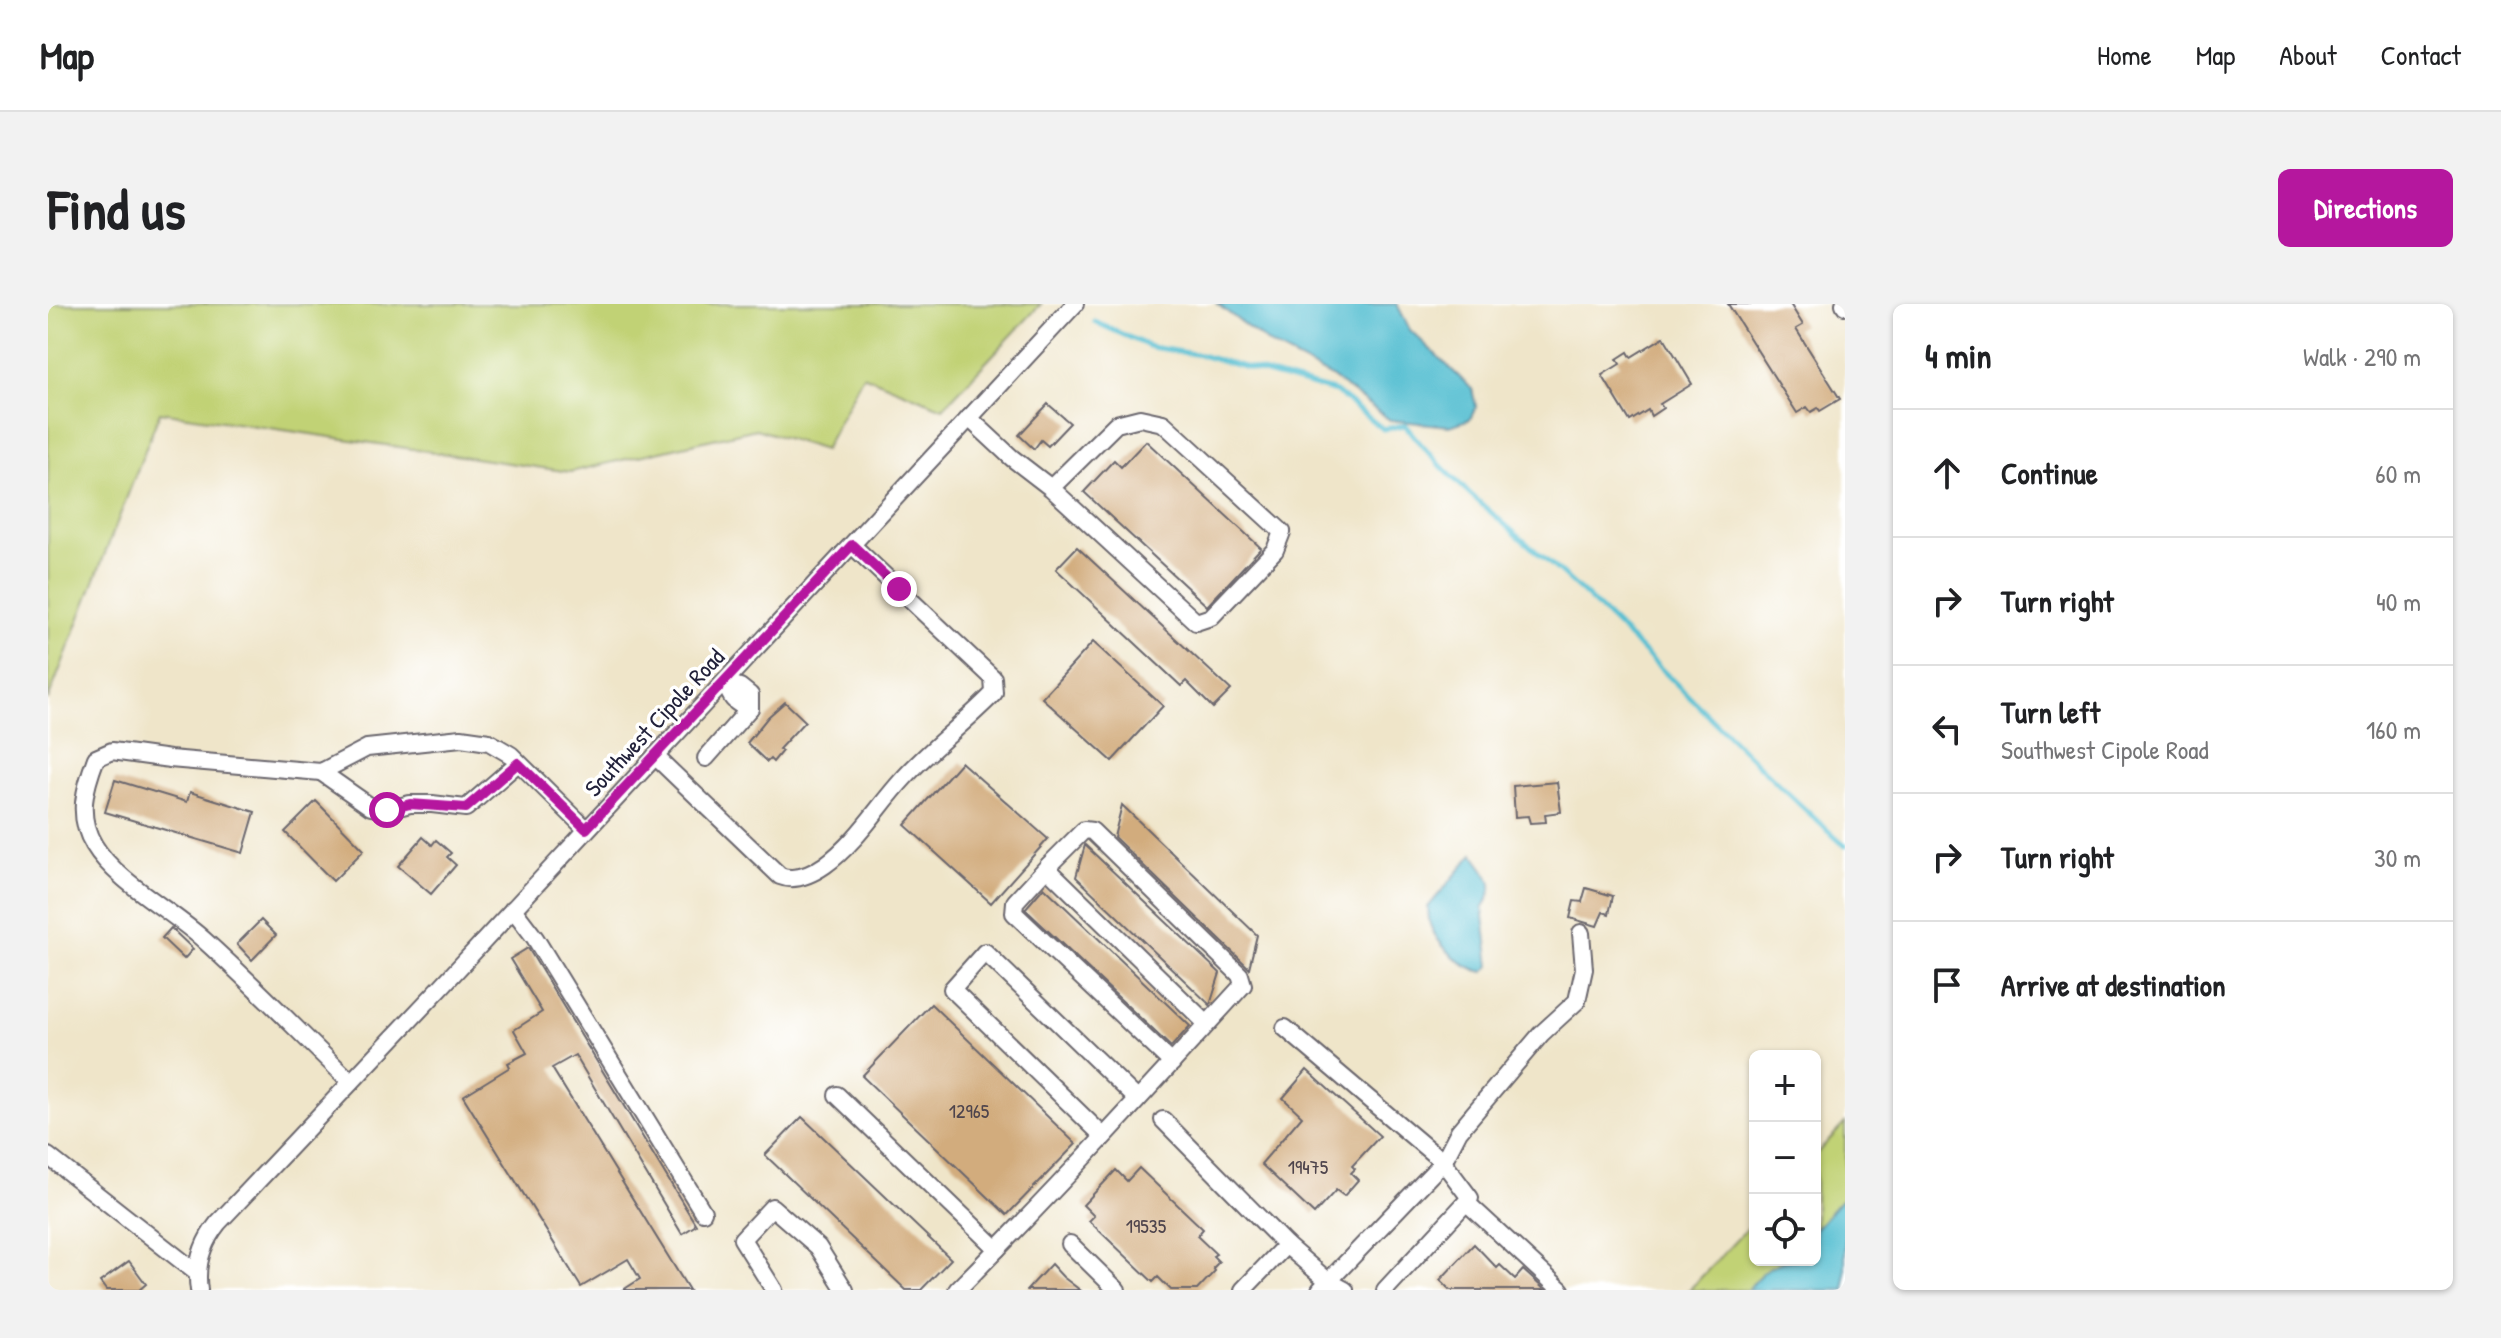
<!DOCTYPE html>
<html lang="en">
<head>
<meta charset="utf-8">
<style>
	:root { --surface:#fff; --page:#f2f2f2; --text:#202124; --muted:#757577; --line:#e0e0e0; --accent:#b5179e }
	body { margin:0; font-family:"Patrick Hand",sans-serif; background:var(--page); color:var(--text) }
	.controls { position:absolute; right:24px; bottom:24px; display:grid; overflow:hidden; border-radius:12px; box-shadow:0 2px 6px #0004 }
	.controls button { width:72px; height:72px; display:grid; place-items:center; padding:0; border:0; border-bottom:2px solid var(--line); background:var(--surface); color:var(--text); font:40px sans-serif }
	.stop { position:absolute; width:24px; height:24px; margin:-18px; border:6px solid #b5179e; border-radius:50%; background:#fff }
	.stop.end { background:#b5179e; border-color:#fff; box-shadow:0 2px 8px #0008 }
	.list { margin:0; padding:0; list-style:none }
	h2 { display:flex; justify-content:space-between; align-items:center; height:104px; margin:0; padding:0 32px; font-size:34px }
	h2 small { font-size:26px; font-weight:400; color:var(--muted) }
	.list li { display:grid; grid-template-columns:52px 1fr auto; gap:24px; align-items:center; box-sizing:border-box; height:128px; padding:0 32px; border-top:2px solid var(--line) }
	.list b { display:block; font-size:30px; white-space:nowrap }
	.list p { margin:0; font-size:26px; white-space:nowrap; color:var(--muted) }
	.list em { font-size:26px; font-style:normal; color:var(--muted) }
	.icon { flex:none; width:44px; height:44px; fill:none; stroke:currentColor; stroke-width:2; stroke-linecap:round; stroke-linejoin:round }
	.map { position:relative; flex:none; width:1797px; height:986px; overflow:hidden; border-radius:12px }
	header { display:flex; align-items:center; gap:48px; box-sizing:border-box; height:112px; padding:0 40px; background:var(--surface); border-bottom:2px solid var(--line) }
	header strong { font-size:38px }
	nav { display:flex; gap:44px; margin-inline-start:auto; font-size:28px }
	.intro { display:flex; align-items:center; justify-content:space-between; box-sizing:border-box; height:192px; padding:0 48px }
	h1 { margin:0; font-size:56px }
	.button { padding:20px 36px; border-radius:12px; background:var(--accent); color:#fff; font-size:28px; font-weight:700 }
	main { display:flex; gap:48px; padding:0 48px }
	aside { flex:1; background:var(--surface); border-radius:12px; box-shadow:0 2px 6px #0004 }
	.map>svg:first-child { display:block }
	.green { fill:#c1d274; stroke:#727a58; stroke-width:2 }
	.water { fill:#56bfd2; stroke:#3c7086; stroke-width:2 }
	.lines { fill:none; stroke-linecap:round; stroke-linejoin:round }
	.stream { stroke:#56bfd2; stroke-width:5 }
	.building { fill:#d2ac7d }
	.minor-casing { stroke:#6a666d; stroke-width:20 }
	.minor { stroke:#fff; stroke-width:16 }
	.route { stroke:#b5179e; stroke-width:10 }
	.labels { text-anchor:middle; dominant-baseline:central; stroke-width:7; stroke-linejoin:round; paint-order:stroke }
	.number-label { font-size:20px; fill:#4e444c }
	.street-label { font-size:24px; fill:#22223b; stroke:#fff }
</style>
</head>
<body>
<header>
<strong>Map</strong>
<nav><a>Home</a><a>Map</a><a>About</a><a>Contact</a></nav>
</header>
<div class="intro"><h1>Find us</h1><a class="button">Directions</a></div>
<main>
<div class="map">
<svg width="1797" height="986" viewBox="0 0 1797 986">
	<rect width="100%" height="100%" fill="#fff"/>
	<filter id="ink" filterUnits="userSpaceOnUse"><feTurbulence type="fractalNoise" baseFrequency=".0125" numOctaves="2"/><feDisplacementMap in="SourceGraphic" scale="16" xChannelSelector="R" yChannelSelector="G"/><feConvolveMatrix kernelMatrix="1 2 1 2 8 2 1 2 1" color-interpolation-filters="sRGB"/></filter>
	<filter id="wash" filterUnits="userSpaceOnUse"><feTurbulence type="fractalNoise" baseFrequency=".006" numOctaves="4" result="noise"/><feDisplacementMap in="SourceGraphic" scale="32" xChannelSelector="R" yChannelSelector="G"/><feGaussianBlur stdDeviation="1.8" result="paint"/><feColorMatrix in="noise" values="0 0 0 0 0 0 0 0 0 0 0 0 0 0 0 0 0 1.4 0 .05"/><feComposite in="paint" operator="in"/></filter>
	<g filter="url(#wash)">
		<rect width="100%" height="100%" fill="#efe5c9"/>
		<g class="green">
			<polygon points="0,0 993,0 895,104 815,71 776,146 708,125 522,168 112,108 0,396"/>
			<polygon points="1797,819 1797,986 1641,986 1707,916 1707,956 1767,956 1767,851"/>
		</g>
		<g class="water">
			<polygon points="1169,0 1349,0 1362,26 1424,85 1428,103 1422,115 1402,122 1342,116 1282,72 1224,42"/>
			<path d="M1425,550C1440,572 1452,579 1435,604L1442,662L1436,668C1415,664 1392,644 1383,623C1380,618 1381,609 1380,603Z"/>
			<path d="M1797,895V986H1700C1719,957 1735,956 1767,956V925L1793,896Z"/>
		</g>
		<g class="lines">
			<path class="stream" d="M1047,18L1103,43L1152,51L1288,88L1335,125L1357,121C1406,184 1475,233 1534,288C1623,372 1706,461 1797,542"/>
		</g>
		<g id="blocks">
			<g class="building">
				<polygon points="1680,0 1742,0 1755,21 1748,25 1792,95 1772,107 1770,104 1763,108 1759,103 1749,109"/>
				<polygon points="1616,33 1644,80 1612,100 1615,104 1603,112 1600,106 1582,117 1554,71 1572,60 1569,55 1580,48 1583,53"/>
				<polygon points="1000,100 1022,119 1000,142 993,136 986,145 971,131"/>
				<polygon points="1098,137 1213,244 1159,302 1036,188 1066,156 1073,163"/>
				<polygon points="1029,243 1183,386 1165,404 1138,377 1133,382 1008,265"/>
				<polygon points="1045,338 1115,402 1064,457 994,394"/>
				<polygon points="737,398 757,417 731,445 734,447 725,458 722,455 719,458 699,439 720,413"/>
				<polygon points="913,458 1000,535 943,599 857,521"/>
				<polygon points="67,476 139,498 142,488 207,508 195,549 57,508"/>
				<polygon points="1509,478 1513,508 1497,510 1498,518 1482,519 1480,512 1467,513 1465,482"/>
				<polygon points="268,497 316,546 285,577 237,528"/>
				<polygon points="1074,501 1209,631 1201,664 1066,533"/>
				<polygon points="375,533 384,541 388,536 403,549 399,553 408,561 383,590 350,562"/>
				<polygon points="1037,541 1172,669 1162,701 1028,573"/>
				<polygon points="996,583 1142,722 1123,743 977,605"/>
				<polygon points="1538,584 1565,592 1561,610 1555,608 1549,622 1522,614 1526,597 1534,598"/>
				<polygon points="213,616 228,631 204,656 189,640"/>
				<polygon points="123,624 145,645 136,655 114,634"/>
				<polygon points="480,644 648,921 634,930 527,751 504,764 641,986 575,986 592,975 580,955 533,983 415,792 462,763 460,759 479,749 466,726 494,708 462,655"/>
				<polygon points="883,700 1028,840 959,911 814,772"/>
				<polygon points="1259,766 1332,832 1304,862 1307,865 1303,869 1310,876 1296,892 1288,886 1266,910 1213,860 1254,812 1235,794"/>
				<polygon points="754,813 903,955 873,986 858,986 717,851"/>
				<polygon points="1091,864 1155,925 1149,932 1168,950 1165,952 1171,958 1165,964 1167,967 1149,986 1123,986 1110,973 1105,978 1041,917 1046,912 1035,901 1068,866 1079,877"/>
				<polygon points="1426,940 1449,964 1452,961 1467,975 1475,966 1497,986 1402,986 1392,976"/>
				<polygon points="81,957 98,980 91,986 58,986 52,978"/>
				<polygon points="1003,960 1015,973 1032,986 979,986"/>
			</g>
		</g>
	</g>
	<g filter="url(#ink)">
		<use href="#blocks" fill-opacity="0" stroke="#6a666d" stroke-width="2"/>
		<g class="lines">
			<defs>
				<g id="minor">
					<polyline points="1796,0 1797,2"/>
					<polyline points="921,114 964,154 1003,184 1148,318 1163,313 1227,246 1234,228 1115,119 1092,114 1068,120 1003,184"/>
					<path d="M677,378L692,383L702,391V404C686,401 682,392 677,378Z"/>
					<path d="M607,452L732,572C747,578 764,570 777,561C809,538 830,502 856,474C884,443 917,419 946,389L945,374L804,241"/>
					<polyline points="658,454 702,404"/>
					<polyline points="273,468 323,503 339,506 362,500 384,500 418,504 470,459"/>
					<polyline points="1001,561 967,598 966,609 1124,759"/>
					<polyline points="465,605 487,634 655,908"/>
					<polyline points="1237,724 1395,858 1422,894 1337,986"/>
					<path d="M303,778C254,731 207,682 157,637C125,607 68,578 46,541C28,512 37,483 48,454L64,447L122,455L273,468L319,444L413,434L441,438L463,451L538,525"/>
					<polyline points="789,791 949,945"/>
					<polyline points="1115,816 1238,941"/>
					<polyline points="1055,832 904,685 937,648 1089,795"/>
					<polyline points="0,852 149,969"/>
					<polyline points="1419,899 1513,986"/>
					<polyline points="1022,940 1069,986"/>
					<path d="M151,986C147,960 154,939 170,919L394,682L1027,0"/>
					<polyline points="726,986 694,935 724,903 770,943 797,986"/>
					<path d="M909,986C1007,887 1101,784 1195,681L1192,671L1044,527L1036,526L1001,561L1004,569L1159,720"/>
					<polyline points="1195,986 1238,941 1280,977 1297,986"/>
					<polyline points="1272,986 1395,858 1411,827 1493,730 1529,697 1536,665 1533,629"/>
				</g>
			</defs>
			<use href="#minor" class="minor-casing"/>
			<use href="#minor" class="minor"/>
		</g>
	</g>
	<g class="lines" filter="url(#ink)">
		<polyline class="route" points="339,506 362,500 418,504 470,459 538,525 804,241 851,285"/>
	</g>
	<g class="labels">
		<g class="number-label">
			<text x="921" y="806">12965</text>
			<text x="1260" y="862">19475</text>
			<text x="1098" y="921">19535</text>
		</g>
		<g class="street-label">
			<text transform="translate(606 418) rotate(-47)">Southwest Cipole Road</text>
		</g>
	</g>
</svg>
<div class="controls">
<button>+</button>
<button>−</button>
<button><svg class="icon" aria-label="locate" viewBox="0 0 24 24"><circle cx="12" cy="12" r="6"/><path d="M12 2v4M12 18v4M2 12h4M18 12h4"/></svg></button>
</div>
<div class="stop" style="left:339px;top:506px"></div>
<div class="stop end" style="left:851px;top:285px"></div>
</div>
<aside>
<h2>4 min<small>Walk · 290 m</small></h2>
<ul class="list">
<li><svg class="icon" aria-label="ahead" viewBox="0 0 24 24"><path d="M12 20V5M6 11l6-6 6 6"/></svg><div><b>Continue</b></div><em>60 m</em></li>
<li><svg class="icon" aria-label="right" viewBox="0 0 24 24"><path d="M7 20v-9h11M14 6l5 5-5 5"/></svg><div><b>Turn right</b></div><em>40 m</em></li>
<li><svg class="icon" aria-label="left" viewBox="0 0 24 24"><path d="M17 20v-9H6M10 6l-5 5 5 5"/></svg><div><b>Turn left</b><p>Southwest Cipole Road</p></div><em>160 m</em></li>
<li><svg class="icon" aria-label="right" viewBox="0 0 24 24"><path d="M7 20v-9h11M14 6l5 5-5 5"/></svg><div><b>Turn right</b></div><em>30 m</em></li>
<li><svg class="icon" aria-label="arrive" viewBox="0 0 24 24"><path d="M6 21V4h12l-3 4 3 4H6"/></svg><div><b>Arrive at destination</b></div></li>
</ul>
</aside>
</main>
</body>
</html>
